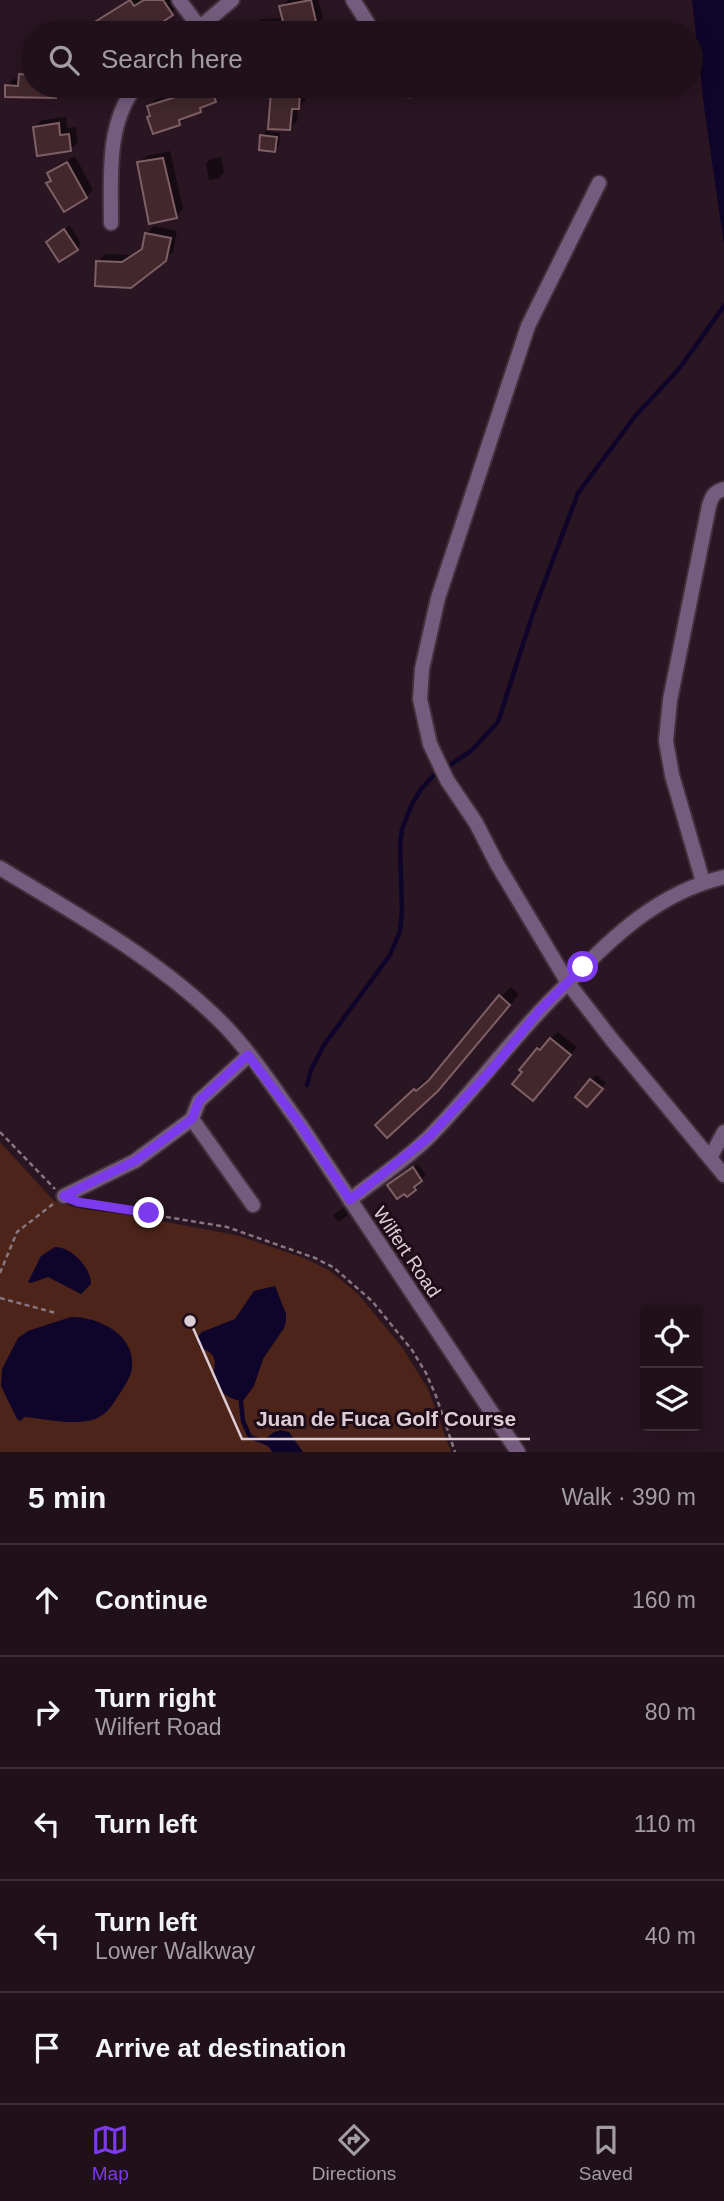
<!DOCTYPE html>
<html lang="en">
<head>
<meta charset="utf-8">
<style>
	:root { --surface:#20101a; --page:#281923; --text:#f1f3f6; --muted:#a29da2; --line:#3d3039; --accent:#7c3aed }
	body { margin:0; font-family:Arial,sans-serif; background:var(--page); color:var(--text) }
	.controls { position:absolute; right:21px; bottom:21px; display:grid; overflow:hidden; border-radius:7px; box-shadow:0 4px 18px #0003 }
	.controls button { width:63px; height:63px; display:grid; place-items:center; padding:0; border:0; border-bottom:2px solid var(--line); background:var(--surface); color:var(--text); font:35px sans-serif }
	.stop { position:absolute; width:21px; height:21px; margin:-16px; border:5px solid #7c3aed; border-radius:50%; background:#fff }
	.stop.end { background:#7c3aed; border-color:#fff; box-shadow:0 2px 7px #0008 }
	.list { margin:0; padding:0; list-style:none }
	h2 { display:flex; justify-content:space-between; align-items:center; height:91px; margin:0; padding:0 28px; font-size:30px }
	h2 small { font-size:23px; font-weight:400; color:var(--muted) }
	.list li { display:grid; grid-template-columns:46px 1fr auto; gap:21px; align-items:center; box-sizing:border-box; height:112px; padding:0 28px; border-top:2px solid var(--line) }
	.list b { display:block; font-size:26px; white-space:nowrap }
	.list p { margin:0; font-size:23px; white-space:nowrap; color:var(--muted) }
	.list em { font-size:23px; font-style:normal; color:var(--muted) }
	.icon { flex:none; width:38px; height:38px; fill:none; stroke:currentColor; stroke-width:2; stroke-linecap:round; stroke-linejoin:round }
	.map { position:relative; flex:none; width:724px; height:1452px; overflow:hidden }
	.search { position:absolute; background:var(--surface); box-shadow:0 4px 18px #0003; left:21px; right:21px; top:21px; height:77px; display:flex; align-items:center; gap:18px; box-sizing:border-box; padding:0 24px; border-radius:38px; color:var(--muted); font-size:26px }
	.sheet { height:651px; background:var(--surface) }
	nav { display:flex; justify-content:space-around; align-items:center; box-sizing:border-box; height:98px; border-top:2px solid var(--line); background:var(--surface); font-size:19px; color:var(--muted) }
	nav a { display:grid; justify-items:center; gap:4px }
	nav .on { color:var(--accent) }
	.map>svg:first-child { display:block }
	.green { fill:#4c2419 }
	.water { fill:#0f042a }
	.shadow { fill:#0007 }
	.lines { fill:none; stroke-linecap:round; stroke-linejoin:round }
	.stream { stroke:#0f042a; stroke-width:4.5 }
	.building { fill:#42282c; stroke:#7e5f64; stroke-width:2 }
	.minor-casing { stroke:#432f3b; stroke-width:18 }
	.path { stroke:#887680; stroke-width:2.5; stroke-dasharray:5 3.5; stroke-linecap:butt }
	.minor { stroke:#755c7e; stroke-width:14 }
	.route { stroke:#7c3aed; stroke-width:9 }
	.labels { text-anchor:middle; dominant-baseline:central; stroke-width:6; stroke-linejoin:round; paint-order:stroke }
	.street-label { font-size:19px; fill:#dccdd5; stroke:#200c19 }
	.leader { fill:none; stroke:#dccdd5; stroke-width:2.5 }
	.callout-dot { fill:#dccdd5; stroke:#200c19; stroke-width:2.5 }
	.callout-label { font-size:21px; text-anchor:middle; font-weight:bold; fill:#dccdd5; stroke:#200c19; stroke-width:6; stroke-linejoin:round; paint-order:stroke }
</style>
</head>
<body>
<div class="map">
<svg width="724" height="1452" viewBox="0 0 724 1452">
	<rect width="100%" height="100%" fill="#2a1522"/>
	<polygon class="green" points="0,1142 54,1201 81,1209 128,1215 236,1235 304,1258 330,1271 358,1294 402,1347 428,1389 451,1452 0,1452"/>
	<g class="water">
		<polygon points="692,0 724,0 724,244 705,114"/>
		<path d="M55,1247C72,1247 91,1268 91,1284L81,1294L48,1277L31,1283L28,1282L41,1256Z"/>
		<path d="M275,1286L286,1314V1321L284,1328L263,1359L254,1386L243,1401C229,1400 214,1390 214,1373C214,1367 216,1361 213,1356C210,1351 203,1349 199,1347L198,1336L202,1332L235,1319L254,1291Z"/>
		<path d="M71,1317C100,1317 136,1335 132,1369C130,1379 122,1390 117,1398C111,1407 106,1415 95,1419C74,1426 46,1419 25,1417L20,1421L17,1419L1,1386L2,1369L18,1338L28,1331Z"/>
		<polygon points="281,1430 289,1432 303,1452 272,1452 268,1446 263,1444 262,1441 274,1432"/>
	</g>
	<g class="shadow">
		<polygon points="128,0 174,0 179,7 153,26 155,29 150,33 77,33"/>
		<polygon points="288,0 318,0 323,18 317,25 282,33 254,33 255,26 261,19 284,18 281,7"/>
		<polygon points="28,68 33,68 33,86 62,86 62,89 55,96 7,86 14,79 20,79 20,75"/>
		<polygon points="184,86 221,86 219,87 221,95 179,124 152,115 149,107 155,100 185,90"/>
		<polygon points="278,86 307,86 306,100 298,108 297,121 290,129 272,92"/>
		<polygon points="66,117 67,128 76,127 78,142 70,150 35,127 42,120"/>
		<polygon points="266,131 280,133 279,145 275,150 262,136"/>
		<polygon points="170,151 183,209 176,217 139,163 146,156"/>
		<polygon points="75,156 93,190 86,197 52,180 49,174 56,166"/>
		<polygon points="221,157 224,173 219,178 209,180 206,163 211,159"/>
		<polygon points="70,226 81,244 77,249 52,237"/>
		<polygon points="154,226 177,231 173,252 130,286 98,262 105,254 131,255 144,247 146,234"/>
		<polygon points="510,987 519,994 448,1079 378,1125 425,1080 427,1083 433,1077"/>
		<polygon points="558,1032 577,1047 540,1091 539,1049"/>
		<polygon points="596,1075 606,1083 591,1100 577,1097"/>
		<polygon points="418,1164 426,1175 418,1182 420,1184 415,1189 394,1180"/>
		<polygon points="343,1208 348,1215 338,1222 333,1215"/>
	</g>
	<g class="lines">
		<g class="stream">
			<polyline points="307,1085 311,1070 324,1045 390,955 400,931 402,912 400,844 402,829 412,804 421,789 433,776 471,751 498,722 534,610 578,493 636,415 679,369 724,306"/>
			<polyline points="241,1402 243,1421 250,1437 262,1441"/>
		</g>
	</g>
	<g class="building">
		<polygon points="130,0 134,6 144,0 163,0 173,15 146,33 77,33"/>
		<polygon points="311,0 317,26 286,33 279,6"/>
		<polygon points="19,74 33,75 33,86 56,86 56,98 5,97 5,85 18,86"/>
		<polygon points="182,86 211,87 216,102 200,108 201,112 179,120 180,125 153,134 147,117 150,116 147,106 185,94"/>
		<polygon points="271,91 300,93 299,109 292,109 290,130 268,129"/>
		<polygon points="59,123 60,135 69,134 71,151 37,156 33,127"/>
		<polygon points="260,135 277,137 275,152 259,150"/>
		<polygon points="163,158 177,218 149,224 137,162"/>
		<polygon points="67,162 87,198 64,212 46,183 51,181 47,173"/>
		<polygon points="64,229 78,250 59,262 46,242"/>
		<polygon points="145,233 171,238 166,261 131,288 95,286 96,261 122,262 142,249"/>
		<polygon points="499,995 510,1005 438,1091 387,1138 375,1125 414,1089 416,1091 429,1080"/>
		<polygon points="550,1038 571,1055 533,1101 512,1084 522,1072 519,1070 537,1048 540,1050"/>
		<polygon points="590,1079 603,1089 587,1107 575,1097"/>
		<polygon points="413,1167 422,1181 414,1187 416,1190 407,1197 404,1194 397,1199 387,1185"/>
	</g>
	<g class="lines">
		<defs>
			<g id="minor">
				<polyline points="179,0 200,28"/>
				<polyline points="353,0 374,33"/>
				<polyline points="193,33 232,0"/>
				<polyline points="407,86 409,90"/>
				<path d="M111,223C111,177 106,124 136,86"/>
				<path d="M0,868C77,915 160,960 224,1025C252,1054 275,1090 299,1123L518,1452"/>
				<path d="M724,877C659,892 612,937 568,983L613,1041L724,1175"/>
				<path d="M703,882L672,775L666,741L670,700L709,506C712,496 714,492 724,489"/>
				<polyline points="192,1119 253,1205"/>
				<polyline points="710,1158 724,1132"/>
				<polyline points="64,1196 135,1161 192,1119 199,1101 249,1055"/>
				<path d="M350,1200C376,1179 406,1160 430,1136C478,1087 518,1030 568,983L497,864L476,823L447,780L430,744L420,699L422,669L438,598L528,326L599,183"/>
			</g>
		</defs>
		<use href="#minor" class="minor-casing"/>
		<g class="path">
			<polyline points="0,1132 55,1189"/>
			<polyline points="82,1203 227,1227 315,1258 333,1267 372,1301 412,1350 426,1373 436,1396 455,1452"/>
			<polyline points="0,1273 17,1232 53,1204"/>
			<polyline points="0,1298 56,1313"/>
		</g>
		<use href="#minor" class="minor"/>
	</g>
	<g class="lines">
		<polyline class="route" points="149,1213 78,1202 64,1196 135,1161 192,1119 199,1101 248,1055 299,1123 350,1200 428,1138 493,1068 539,1011 583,967"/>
	</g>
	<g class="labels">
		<g class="street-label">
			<text transform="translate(407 1252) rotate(56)">Wilfert Road</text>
		</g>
	</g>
	<path class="leader" d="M190 1321L242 1439H530"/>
	<circle class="callout-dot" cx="190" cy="1321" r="7"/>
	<g class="callout-label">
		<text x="386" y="1426">Juan de Fuca Golf Course</text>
	</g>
</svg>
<div class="controls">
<button><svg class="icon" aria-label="locate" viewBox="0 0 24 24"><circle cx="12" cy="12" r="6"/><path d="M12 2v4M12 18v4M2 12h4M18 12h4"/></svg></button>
<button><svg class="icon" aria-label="layers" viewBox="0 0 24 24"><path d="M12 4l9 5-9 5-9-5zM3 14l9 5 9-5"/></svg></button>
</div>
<div class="stop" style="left:583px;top:967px"></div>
<div class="stop end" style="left:149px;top:1213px"></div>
<div class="search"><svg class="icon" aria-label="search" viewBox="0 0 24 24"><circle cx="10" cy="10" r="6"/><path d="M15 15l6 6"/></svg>Search here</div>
</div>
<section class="sheet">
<h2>5 min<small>Walk · 390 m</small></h2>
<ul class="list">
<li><svg class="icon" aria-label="ahead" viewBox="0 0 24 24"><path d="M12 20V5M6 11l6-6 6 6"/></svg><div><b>Continue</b></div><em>160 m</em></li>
<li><svg class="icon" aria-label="right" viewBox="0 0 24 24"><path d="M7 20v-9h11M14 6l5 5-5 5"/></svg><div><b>Turn right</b><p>Wilfert Road</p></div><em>80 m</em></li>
<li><svg class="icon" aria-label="left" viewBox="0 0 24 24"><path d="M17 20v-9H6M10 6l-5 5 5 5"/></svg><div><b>Turn left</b></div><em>110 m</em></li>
<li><svg class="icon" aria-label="left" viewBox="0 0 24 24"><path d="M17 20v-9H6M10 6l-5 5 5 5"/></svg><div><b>Turn left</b><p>Lower Walkway</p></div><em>40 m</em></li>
<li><svg class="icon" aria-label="arrive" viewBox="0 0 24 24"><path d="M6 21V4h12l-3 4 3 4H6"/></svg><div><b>Arrive at destination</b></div></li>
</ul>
</section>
<nav>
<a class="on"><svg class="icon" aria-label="map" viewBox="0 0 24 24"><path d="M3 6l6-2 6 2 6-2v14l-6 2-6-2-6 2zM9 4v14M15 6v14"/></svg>Map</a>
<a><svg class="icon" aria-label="directions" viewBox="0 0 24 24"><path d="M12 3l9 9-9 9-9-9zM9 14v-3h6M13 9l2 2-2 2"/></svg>Directions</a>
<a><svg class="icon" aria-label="saved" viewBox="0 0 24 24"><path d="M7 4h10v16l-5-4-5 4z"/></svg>Saved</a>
</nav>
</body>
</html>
